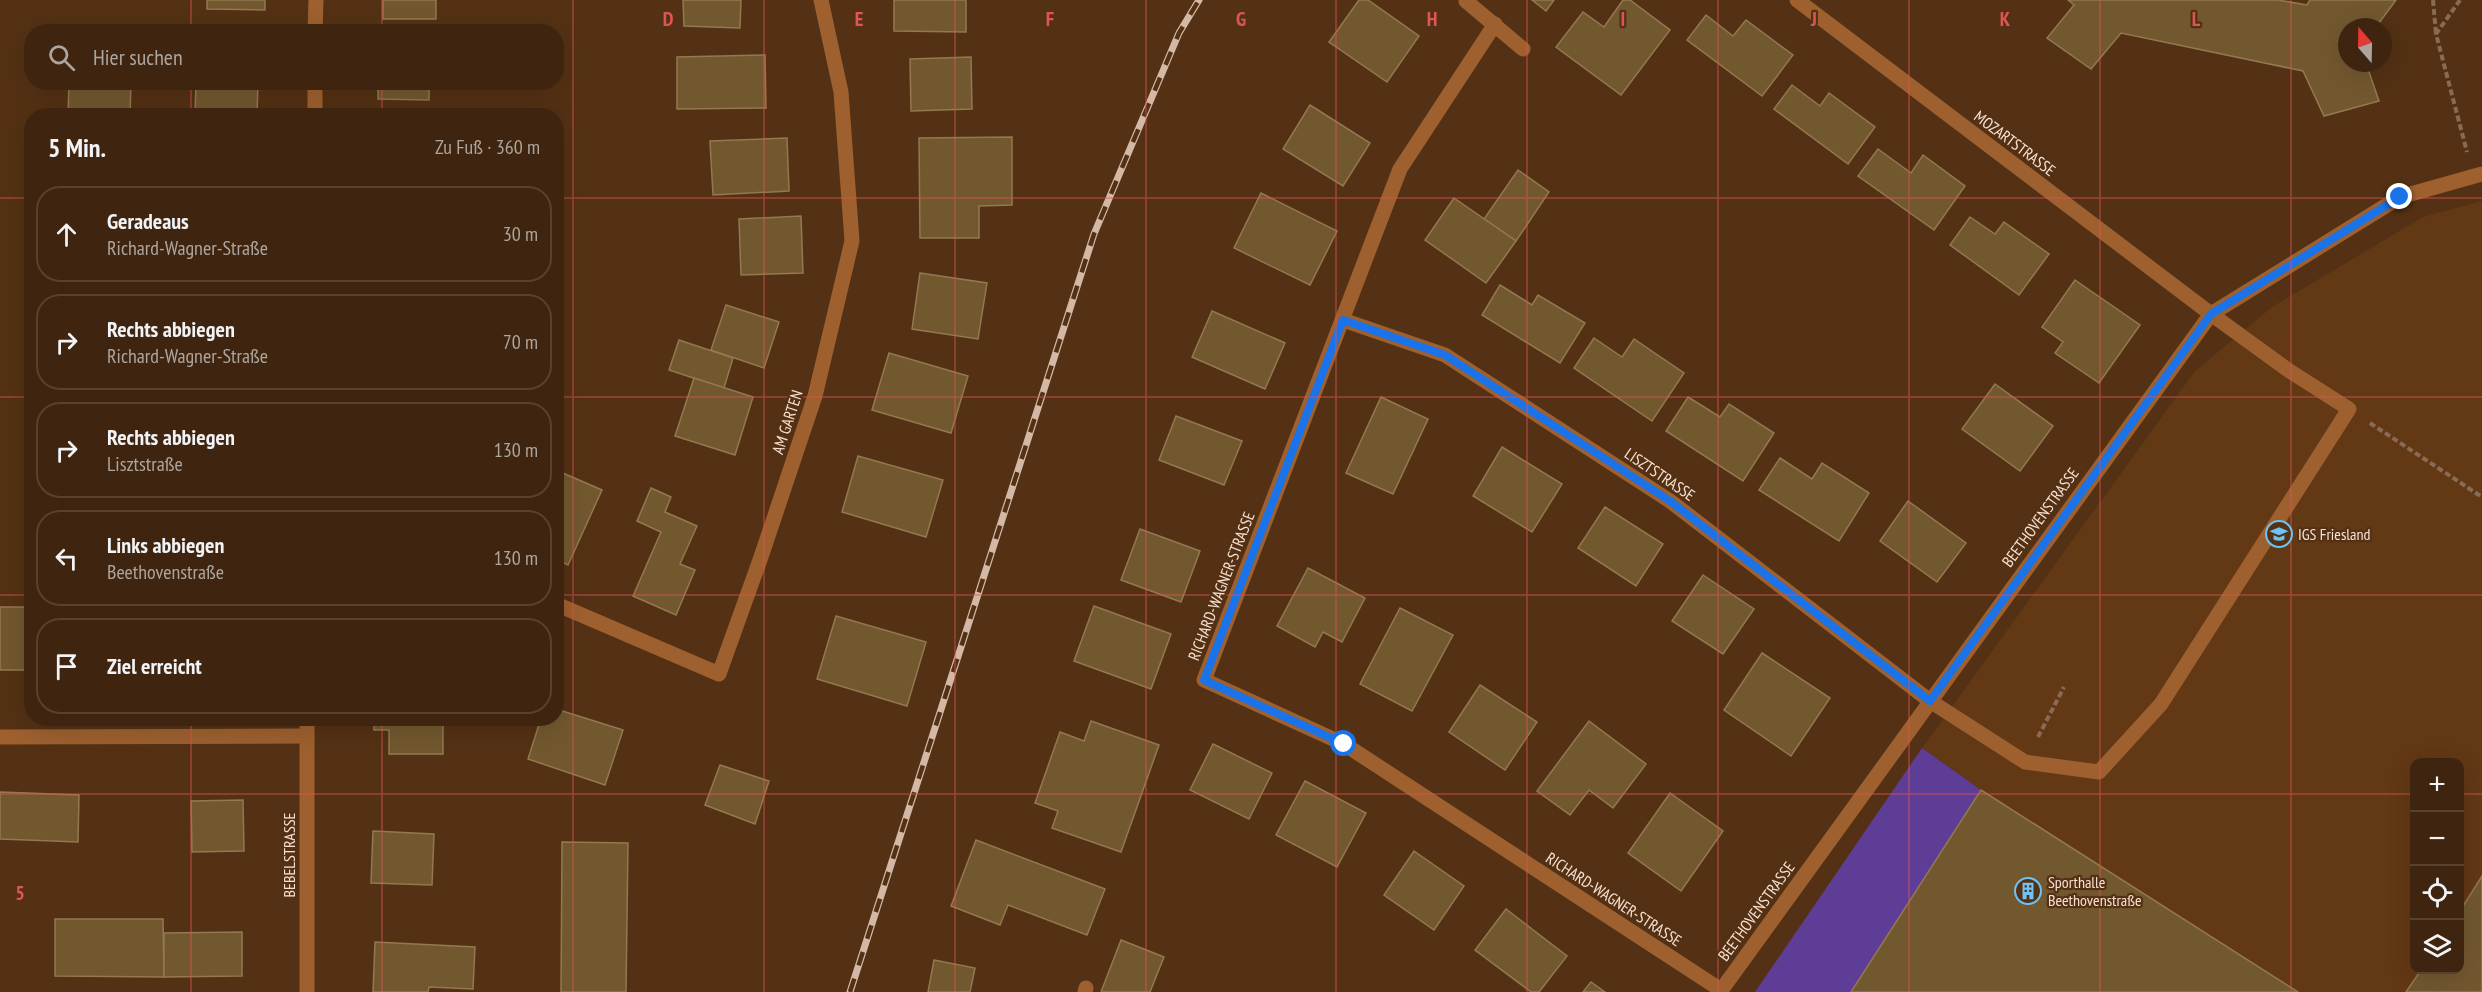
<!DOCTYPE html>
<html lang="de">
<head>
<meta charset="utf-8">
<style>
	:root { --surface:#3f250f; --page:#4a311d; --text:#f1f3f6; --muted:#ada59e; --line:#58422f }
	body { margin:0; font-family:"PT Sans Narrow",sans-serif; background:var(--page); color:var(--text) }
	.controls { position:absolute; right:18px; bottom:18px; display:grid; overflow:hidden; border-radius:12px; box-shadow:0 6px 24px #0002 }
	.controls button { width:54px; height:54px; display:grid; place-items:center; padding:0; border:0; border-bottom:2px solid var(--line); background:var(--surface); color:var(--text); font:30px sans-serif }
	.compass { position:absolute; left:2338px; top:18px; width:54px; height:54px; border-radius:50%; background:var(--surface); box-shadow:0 6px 24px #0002; rotate:340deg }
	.stop { position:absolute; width:18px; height:18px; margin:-14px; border:4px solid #1a73e8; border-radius:50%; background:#fff }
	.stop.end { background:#1a73e8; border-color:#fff; box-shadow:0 2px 6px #0008 }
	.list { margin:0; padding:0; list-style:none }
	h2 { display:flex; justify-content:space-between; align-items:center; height:78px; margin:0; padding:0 24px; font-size:26px }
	h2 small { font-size:20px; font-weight:400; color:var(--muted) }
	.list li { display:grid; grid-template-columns:39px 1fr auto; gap:18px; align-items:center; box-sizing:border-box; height:96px; margin:0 12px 12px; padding:0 12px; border:2px solid var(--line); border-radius:24px }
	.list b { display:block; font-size:22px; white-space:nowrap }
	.list p { margin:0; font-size:20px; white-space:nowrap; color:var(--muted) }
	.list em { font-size:20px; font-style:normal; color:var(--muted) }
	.icon { flex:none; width:33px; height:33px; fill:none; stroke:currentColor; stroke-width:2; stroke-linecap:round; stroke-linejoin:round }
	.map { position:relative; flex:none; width:2482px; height:992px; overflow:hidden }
	.search { position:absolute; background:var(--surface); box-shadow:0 6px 24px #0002; left:24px; top:24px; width:540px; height:66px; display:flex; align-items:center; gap:15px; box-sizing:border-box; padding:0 21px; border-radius:24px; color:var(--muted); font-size:22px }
	.panel { position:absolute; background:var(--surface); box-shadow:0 6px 24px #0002; left:24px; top:108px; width:540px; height:618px; border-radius:24px }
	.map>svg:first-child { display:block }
	.built { fill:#623815; fill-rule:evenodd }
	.green { fill:#5e3d96 }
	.building { fill:#72582f; stroke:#947850; stroke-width:1.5 }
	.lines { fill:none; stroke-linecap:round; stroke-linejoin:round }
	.path { stroke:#896a52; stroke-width:4; stroke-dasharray:6 3; stroke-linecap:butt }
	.lane { stroke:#9e602f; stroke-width:15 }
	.street { stroke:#9e602f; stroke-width:15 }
	.rail-casing { stroke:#d2b8a5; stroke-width:7 }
	.rail { stroke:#543114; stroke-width:4.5; stroke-dasharray:14; stroke-linecap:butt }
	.route { stroke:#1a73e8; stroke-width:8 }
	.grid { fill:none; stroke:#de5652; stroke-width:1.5; stroke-opacity:0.55 }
	.labels { text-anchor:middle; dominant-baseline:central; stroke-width:4.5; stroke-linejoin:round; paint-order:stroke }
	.street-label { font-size:16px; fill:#f8e1d1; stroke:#543114 }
	.poi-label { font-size:16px; fill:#f8e1d1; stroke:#543114; text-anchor:start }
	.grid-label { font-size:20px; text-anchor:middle; font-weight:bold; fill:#de5652; stroke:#543114; stroke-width:4.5; stroke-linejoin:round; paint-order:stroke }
</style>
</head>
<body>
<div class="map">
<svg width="2482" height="992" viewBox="0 0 2482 992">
	<rect width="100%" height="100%" fill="#543114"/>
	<path class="built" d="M2482,201V992H2298L1981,790L1922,748L2195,371L2272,307L2423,217ZM2414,762H2460V970H2414Z"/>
	<polygon class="green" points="1922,748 1981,790 2298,992 1755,992"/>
	<g class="building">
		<polygon points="207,0 265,0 265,10 207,9"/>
		<rect x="383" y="0" width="53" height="19"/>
		<polygon points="683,0 741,0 740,28 684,26"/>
		<polygon points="894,0 966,0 966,32 894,31"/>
		<polygon points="1359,0 1368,0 1419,36 1387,82 1329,42"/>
		<polygon points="1532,0 1554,0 1546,11"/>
		<polygon points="1623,0 1630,0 1670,30 1621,95 1556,47 1583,12 1604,27"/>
		<polygon points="2068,0 2278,0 2307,5 2310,0 2396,0 2376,27 2347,27 2347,63 2366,63 2379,101 2324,116 2303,71 2121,33 2091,69 2047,38 2074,5"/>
		<polygon points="1706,15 1733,36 1746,20 1793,55 1762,96 1687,40"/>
		<polygon points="765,55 766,108 677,109 677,57"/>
		<polygon points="971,57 972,109 911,111 910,59"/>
		<polygon points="69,82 131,82 130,116 68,116"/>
		<polygon points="196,82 258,82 257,116 195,116"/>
		<polygon points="378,82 429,82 429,100 378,99"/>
		<polygon points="1792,85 1820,106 1829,93 1875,127 1848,164 1774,109"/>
		<polygon points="1310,105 1370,143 1343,186 1283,149"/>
		<polygon points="1012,137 1012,205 979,206 979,238 920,238 919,138"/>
		<polygon points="787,138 789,191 713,195 710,141"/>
		<polygon points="1878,149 1911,173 1923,155 1965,186 1934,230 1858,176"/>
		<polygon points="1518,170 1549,192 1516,241 1484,219"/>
		<polygon points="1261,193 1337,231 1310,285 1234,248"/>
		<polygon points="1454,198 1516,241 1486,283 1425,240"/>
		<polygon points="801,216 803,273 741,275 739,219"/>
		<polygon points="1970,217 1995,234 2004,222 2049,254 2019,295 1950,245"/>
		<polygon points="920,273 987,283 978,339 912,329"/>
		<polygon points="2075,280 2140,325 2099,383 2055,353 2063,342 2042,327"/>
		<polygon points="1500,285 1532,305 1538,295 1585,323 1560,363 1482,315"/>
		<polygon points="726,305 779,322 764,368 711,350"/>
		<polygon points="1212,311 1285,343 1265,389 1192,357"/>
		<polygon points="1594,338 1622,357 1634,339 1684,373 1652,421 1574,368"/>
		<polygon points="679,340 733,358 724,388 669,370"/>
		<polygon points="889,353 968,376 951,433 872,410"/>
		<polygon points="694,378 753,397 735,455 675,436"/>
		<polygon points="1995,384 2053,426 2020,471 1962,429"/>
		<polygon points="1381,397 1428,419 1393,494 1346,473"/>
		<polygon points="1688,397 1720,417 1729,404 1774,433 1743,481 1666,431"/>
		<polygon points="1176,416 1242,441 1224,485 1159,460"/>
		<polygon points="1502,447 1562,484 1532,532 1473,496"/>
		<polygon points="858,456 943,480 926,537 842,512"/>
		<polygon points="1780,458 1812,479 1822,463 1869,493 1839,541 1759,490"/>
		<polygon points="556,470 602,490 568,565 556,559"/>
		<polygon points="651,488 671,497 665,512 697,526 680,564 695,570 676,615 633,596 661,532 637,521"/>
		<polygon points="1908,501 1966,543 1937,582 1880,541"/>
		<polygon points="1605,507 1663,544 1636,586 1578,548"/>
		<polygon points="1140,529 1200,551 1181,602 1121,580"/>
		<polygon points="1308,568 1365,598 1342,642 1323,632 1315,647 1277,626"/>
		<polygon points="1703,575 1754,609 1723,654 1672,621"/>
		<polygon points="1094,606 1171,634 1151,689 1074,661"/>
		<rect x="0" y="607" width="32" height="63"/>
		<polygon points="1400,608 1453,635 1412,711 1360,684"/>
		<polygon points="836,616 926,642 907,706 817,679"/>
		<polygon points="1762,653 1830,698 1791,756 1724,710"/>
		<polygon points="1480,685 1537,722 1505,770 1449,732"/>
		<polygon points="556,709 623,730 605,785 528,759 541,718 556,718"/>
		<polygon points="374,718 443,718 443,754 389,754 389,730 374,730"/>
		<polygon points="1091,721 1159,745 1121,852 1052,828 1058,811 1035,803 1060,732 1084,741"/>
		<polygon points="1589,721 1646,764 1613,808 1589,790 1570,815 1537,791"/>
		<polygon points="1213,744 1272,773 1249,819 1190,790"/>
		<polygon points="720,765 769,781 755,824 705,805"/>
		<polygon points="1305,781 1366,813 1337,867 1276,835"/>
		<polygon points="1981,790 2298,992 1851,992"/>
		<polygon points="0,792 79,795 78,842 0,839"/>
		<polygon points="1670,793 1723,831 1681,891 1628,853"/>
		<polygon points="243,800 244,851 192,852 191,801"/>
		<polygon points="373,831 434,834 432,885 371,883"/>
		<polygon points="976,840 1105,889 1087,935 1008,905 1000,925 951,906"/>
		<polygon points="562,842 628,843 626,992 561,992"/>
		<polygon points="1414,851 1464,886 1434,930 1384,895"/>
		<polygon points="2482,876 2482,992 2406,992 2421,970 2460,970 2460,911"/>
		<polygon points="1506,909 1567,956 1539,992 1531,992 1475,950"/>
		<polygon points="55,919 163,919 164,977 55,976"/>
		<polygon points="242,932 242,976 164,977 164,933"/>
		<polygon points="1121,940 1164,957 1150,992 1101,992"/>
		<polygon points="375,942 475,947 473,989 429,987 428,992 373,992"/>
		<polygon points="934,960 975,968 970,992 928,992"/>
		<polygon points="1591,982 1605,992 1583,992"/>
	</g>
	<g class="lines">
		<g class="path">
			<polyline points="2433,0 2436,34"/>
			<polyline points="2460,0 2436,34 2467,152"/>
			<polyline points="2370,423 2482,497"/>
			<polyline points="2038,737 2064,687"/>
		</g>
		<polyline class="lane" points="1930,701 2025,762 2099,772 2161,704 2349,409 2288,370 2211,314"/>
		<g class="street">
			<polyline points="1797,0 2211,314"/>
			<polyline points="1466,1 1523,49"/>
			<polyline points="1495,24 1400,169 1204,680 1344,744 1721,990"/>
			<polyline points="315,32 316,0"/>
			<polyline points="315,116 315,82"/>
			<polyline points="1343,320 1445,355 1670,501 1930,701"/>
			<polyline points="556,604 719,674 761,557 815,396 852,241 841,92 821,0"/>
			<polyline points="0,737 307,736"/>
			<polyline points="307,992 307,718"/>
			<polyline points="1085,992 1086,988"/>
			<polyline points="1720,992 2211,314 2400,197 2482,174"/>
		</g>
		<defs>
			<polyline id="rail" points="850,992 1094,234 1179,33 1199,0"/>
		</defs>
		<use href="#rail" class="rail-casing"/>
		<use href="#rail" class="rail"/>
	</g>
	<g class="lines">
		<polyline class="route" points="1344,744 1204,680 1343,320 1445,355 1670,501 1930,701 2211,314 2400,197"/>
	</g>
	<path class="grid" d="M191,0V32M382,0V32M573,0V992M764,0V992M955,0V992M1146,0V992M1336,0V992M1527,0V992M1718,0V992M1909,0V992M2100,0V992M2291,0V992M191,82V116M382,82V116M0,198H32M556,198H2482M0,397H32M556,397H2482M0,595H32M556,595H2482M191,718V992M382,718V992M0,794H2414M2460,794H2482"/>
	<defs>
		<symbol id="school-ring" viewBox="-11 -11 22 22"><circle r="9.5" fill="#543114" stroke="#6fc2f4" stroke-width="1.5"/><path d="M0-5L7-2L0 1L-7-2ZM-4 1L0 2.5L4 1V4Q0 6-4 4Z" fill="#6fc2f4"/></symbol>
		<symbol id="building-ring" viewBox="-11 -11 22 22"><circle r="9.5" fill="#543114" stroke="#6fc2f4" stroke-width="1.5"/><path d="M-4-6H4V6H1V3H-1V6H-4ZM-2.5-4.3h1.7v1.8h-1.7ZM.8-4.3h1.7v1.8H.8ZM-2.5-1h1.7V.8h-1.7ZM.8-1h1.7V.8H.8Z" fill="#6fc2f4"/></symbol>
	</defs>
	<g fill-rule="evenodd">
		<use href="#school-ring" x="2264" y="519" width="30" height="30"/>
		<use href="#building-ring" x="2013" y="876" width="30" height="30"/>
	</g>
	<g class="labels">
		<g class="street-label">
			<text transform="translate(2015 143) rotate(37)">MOZARTSTRASSE</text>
			<text transform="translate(787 422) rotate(-72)">AM GARTEN</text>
			<text transform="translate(1660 474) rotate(34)">LISZTSTRASSE</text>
			<text transform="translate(2040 517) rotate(-54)">BEETHOVENSTRASSE</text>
			<text transform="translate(1221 586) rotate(-69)">RICHARD-WAGNER-STRASSE</text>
			<text transform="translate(289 855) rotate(-90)">BEBELSTRASSE</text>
			<text transform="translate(1614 899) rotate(33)">RICHARD-WAGNER-STRASSE</text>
			<text transform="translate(1756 911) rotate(-54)">BEETHOVENSTRASSE</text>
		</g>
		<g class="poi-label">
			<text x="2298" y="534">IGS Friesland</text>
			<text x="2048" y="882">Sporthalle<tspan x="2048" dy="18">Beethovenstraße</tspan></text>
		</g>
	</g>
	<g class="grid-label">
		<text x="668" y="26">D</text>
		<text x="859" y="26">E</text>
		<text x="1050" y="26">F</text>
		<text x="1241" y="26">G</text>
		<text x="1432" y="26">H</text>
		<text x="1623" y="26">I</text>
		<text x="1814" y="26">J</text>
		<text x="2005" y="26">K</text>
		<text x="2196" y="26">L</text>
		<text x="20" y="900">5</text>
	</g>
</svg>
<div class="controls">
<button>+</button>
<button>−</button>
<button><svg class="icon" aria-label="locate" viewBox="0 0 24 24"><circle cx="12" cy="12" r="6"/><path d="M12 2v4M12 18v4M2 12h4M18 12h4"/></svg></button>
<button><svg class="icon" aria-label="layers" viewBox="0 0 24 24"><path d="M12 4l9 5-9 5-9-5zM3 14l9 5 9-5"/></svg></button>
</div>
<svg class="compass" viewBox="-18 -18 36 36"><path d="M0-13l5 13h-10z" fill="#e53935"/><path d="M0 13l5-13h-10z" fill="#ada59e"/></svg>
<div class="stop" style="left:1344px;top:744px"></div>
<div class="stop end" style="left:2400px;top:197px"></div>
<div class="search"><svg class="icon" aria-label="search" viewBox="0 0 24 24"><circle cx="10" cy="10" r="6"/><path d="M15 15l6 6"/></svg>Hier suchen</div>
<section class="panel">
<h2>5 Min.<small>Zu Fuß · 360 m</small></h2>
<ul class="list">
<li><svg class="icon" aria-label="ahead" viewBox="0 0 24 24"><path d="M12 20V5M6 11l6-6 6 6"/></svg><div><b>Geradeaus</b><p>Richard-Wagner-Straße</p></div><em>30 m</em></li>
<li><svg class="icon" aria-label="right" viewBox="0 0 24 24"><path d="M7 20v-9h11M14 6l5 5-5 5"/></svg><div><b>Rechts abbiegen</b><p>Richard-Wagner-Straße</p></div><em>70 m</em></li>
<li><svg class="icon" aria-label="right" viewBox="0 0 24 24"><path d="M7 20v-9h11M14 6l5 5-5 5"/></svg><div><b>Rechts abbiegen</b><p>Lisztstraße</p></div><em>130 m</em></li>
<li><svg class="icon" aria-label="left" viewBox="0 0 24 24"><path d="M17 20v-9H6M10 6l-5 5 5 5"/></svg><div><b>Links abbiegen</b><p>Beethovenstraße</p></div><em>130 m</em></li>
<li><svg class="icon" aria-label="arrive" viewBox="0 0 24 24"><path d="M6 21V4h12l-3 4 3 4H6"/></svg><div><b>Ziel erreicht</b></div></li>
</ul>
</section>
</div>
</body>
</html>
